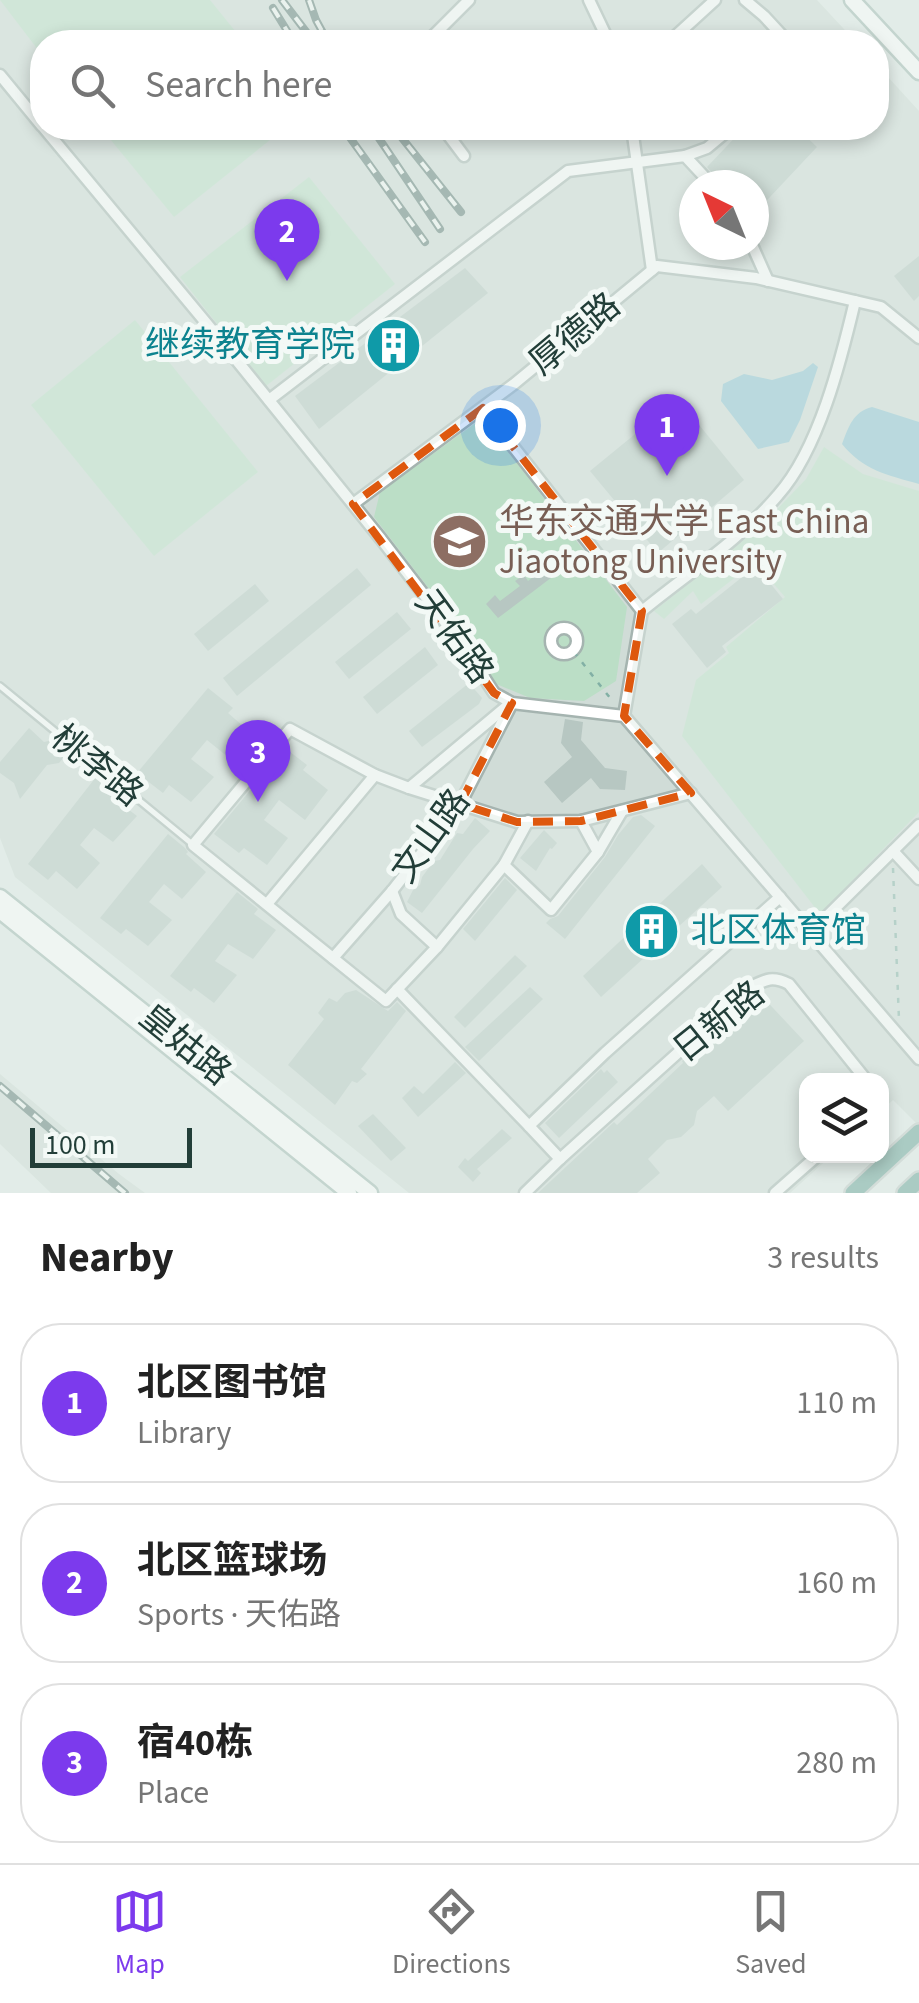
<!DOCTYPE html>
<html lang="en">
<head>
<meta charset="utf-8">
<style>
	:root { --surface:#fff; --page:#f2f2f2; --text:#222; --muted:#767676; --line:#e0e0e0; --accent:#7c3aed }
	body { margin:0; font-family:"Source Sans 3","Noto Sans SC",sans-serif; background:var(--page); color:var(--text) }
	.controls { position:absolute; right:30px; bottom:30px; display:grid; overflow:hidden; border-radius:20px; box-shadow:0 5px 15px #0003 }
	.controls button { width:90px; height:90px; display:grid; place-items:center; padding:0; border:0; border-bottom:2px solid var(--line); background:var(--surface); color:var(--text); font:50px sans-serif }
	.compass { position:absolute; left:679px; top:170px; width:90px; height:90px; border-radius:50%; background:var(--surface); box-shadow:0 5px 15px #0003; rotate:317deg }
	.scale { position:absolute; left:30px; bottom:25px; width:162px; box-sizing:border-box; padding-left:10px; border:5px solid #223e38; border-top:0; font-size:28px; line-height:35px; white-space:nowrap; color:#223e38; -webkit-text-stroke:8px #f3f9f6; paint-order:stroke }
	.you { position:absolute; left:500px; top:425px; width:35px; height:35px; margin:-25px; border:8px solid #fff; border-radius:50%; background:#1a73e8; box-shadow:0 0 0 15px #1a73e833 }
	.badge { display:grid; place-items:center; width:65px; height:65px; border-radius:50%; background:var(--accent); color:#fff; font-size:32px; font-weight:700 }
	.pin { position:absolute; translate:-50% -82px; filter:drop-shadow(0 2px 5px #0008) }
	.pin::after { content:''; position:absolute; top:52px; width:35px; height:30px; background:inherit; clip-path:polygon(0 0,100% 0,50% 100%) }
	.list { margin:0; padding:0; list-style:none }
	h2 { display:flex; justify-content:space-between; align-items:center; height:130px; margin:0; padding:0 40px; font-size:42px }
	h2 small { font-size:32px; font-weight:400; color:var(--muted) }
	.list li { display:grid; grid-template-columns:65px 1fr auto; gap:30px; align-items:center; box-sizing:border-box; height:160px; margin:0 20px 20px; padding:0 20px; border:2px solid var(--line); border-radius:40px }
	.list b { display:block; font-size:38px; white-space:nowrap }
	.list p { margin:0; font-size:32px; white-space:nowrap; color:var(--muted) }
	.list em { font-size:32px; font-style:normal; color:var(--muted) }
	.icon { flex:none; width:55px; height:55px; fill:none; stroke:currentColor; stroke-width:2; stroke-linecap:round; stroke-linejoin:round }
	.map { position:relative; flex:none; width:919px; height:1193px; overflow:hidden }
	.search { position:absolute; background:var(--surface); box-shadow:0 5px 15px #0003; left:30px; right:30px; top:30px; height:110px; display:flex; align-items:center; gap:25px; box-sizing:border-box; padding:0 35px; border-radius:40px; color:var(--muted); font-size:38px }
	.sheet { height:670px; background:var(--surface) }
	nav { display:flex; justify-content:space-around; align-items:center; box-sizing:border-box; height:140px; border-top:2px solid var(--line); background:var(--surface); font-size:28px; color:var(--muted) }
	nav a { display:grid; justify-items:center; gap:5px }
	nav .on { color:var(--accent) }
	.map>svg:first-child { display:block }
	.built { fill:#d0dcd7; fill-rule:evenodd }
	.green { fill:#bbdec6 }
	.water { fill:#8ac2d2 }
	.building { fill:#b7c7c2 }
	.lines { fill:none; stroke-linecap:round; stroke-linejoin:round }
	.lane-casing { stroke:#a5b4b0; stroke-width:10 }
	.street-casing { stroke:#a5b4b0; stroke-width:15 }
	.secondary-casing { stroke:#a0b8b1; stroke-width:19 }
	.primary-casing { stroke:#c1c9c7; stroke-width:20 }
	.path { stroke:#82b0a5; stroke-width:2.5; stroke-dasharray:5 8; stroke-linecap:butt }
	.lane { stroke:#fff; stroke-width:5 }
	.street { stroke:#fff; stroke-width:10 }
	.secondary { stroke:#fff; stroke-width:14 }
	.primary { stroke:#66a297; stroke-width:15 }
	.rail-casing { stroke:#5c7973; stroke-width:8 }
	.rail { stroke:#f3f9f6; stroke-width:4; stroke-dasharray:11; stroke-linecap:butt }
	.marked { fill:none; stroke:#de580e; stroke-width:8; stroke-dasharray:20 12; stroke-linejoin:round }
	.labels { text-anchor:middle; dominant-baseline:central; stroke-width:10; stroke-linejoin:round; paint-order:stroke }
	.street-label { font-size:35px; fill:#223e38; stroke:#f3f9f6 }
	.culture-label { font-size:35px; fill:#0d838f; stroke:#f3f9f6; text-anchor:end }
	.education-label { font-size:35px; fill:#785e54; stroke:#f3f9f6; text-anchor:start }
</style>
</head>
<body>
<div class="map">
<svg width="919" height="1193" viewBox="0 0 919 1193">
	<rect width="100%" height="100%" fill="#e2ece8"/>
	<g class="built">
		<path d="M0,0H817L856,42H42V128H876L877,65L919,111V1126L893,1100L882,1110V1080H806V1156H831L790,1193H409L15,877L0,838ZM694,185H754V245H694Z"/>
		<polygon points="0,1074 119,1174 145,1193 51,1193 0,1144"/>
	</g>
	<g class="green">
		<polygon points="0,0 210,0 244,42 42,42 42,55"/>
		<polygon points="101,128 285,128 174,217"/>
		<polygon points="309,177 395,284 266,386 180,277"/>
		<polygon points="135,320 258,472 154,556 31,405"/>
		<polygon points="477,422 490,428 627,607 616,681 584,701 530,698 494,683 469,641 374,517 380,492"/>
		<polygon points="824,447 863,474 919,491 919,812 820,914 682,736 696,680 729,653 726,647 785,597 755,562 701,604 693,591 664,619 654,611 761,526 806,479"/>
	</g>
	<g class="water">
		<polygon points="813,363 818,367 800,420 789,442 758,449 721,401 723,384 744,374 772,380 803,371"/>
		<path d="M872,407L919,422V484C887,475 863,470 842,444C849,426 853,412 872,407Z"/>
	</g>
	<g class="building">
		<polygon points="744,128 797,128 817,147 754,214 754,185 723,185 707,167"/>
		<polygon points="919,256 919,296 914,301 894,276"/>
		<polygon points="465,268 488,293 319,429 295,396"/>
		<polygon points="678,399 744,480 658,553 590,471"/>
		<polygon points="553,553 564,568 498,618 486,604 495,595 500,601 520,586 515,581 524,575 528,581 548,565 544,560"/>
		<polygon points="756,566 783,599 722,646 726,652 707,668 672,624 691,609 696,614"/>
		<polygon points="357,568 371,585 237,696 223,678"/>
		<polygon points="255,584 269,601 208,651 194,634"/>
		<polygon points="397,612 411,629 349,679 335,662"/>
		<polygon points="425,647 438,665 377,714 363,697"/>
		<polygon points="469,683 482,698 479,704 422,747 409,731"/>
		<polygon points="208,688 233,708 228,713 250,732 228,757 207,740 191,759 214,777 191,802 169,785 163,793 137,773"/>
		<polygon points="565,719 583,722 581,740 605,768 627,771 625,790 600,789 591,778 562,803 544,782 572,757 561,743"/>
		<polygon points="29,728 44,742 53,740 66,749 65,756 59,763 47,765 20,799 14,783 0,773 0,762"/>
		<polygon points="285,748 307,765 303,770 328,790 305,820 279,800 264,820 288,838 267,865 244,848 239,853 214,834"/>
		<polygon points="96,777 120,795 116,800 137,816 113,842 94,828 80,845 100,863 77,889 56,871 48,880 28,864"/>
		<polygon points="641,815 655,826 565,939 546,923 550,919 558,916 605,857 618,835 633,817"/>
		<polygon points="475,818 490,831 473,849 422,913 407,902 414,888 420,885 422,877 434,861 440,860 457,833 463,834"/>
		<polygon points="544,830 557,843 552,849 550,848 536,871 520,858"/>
		<polygon points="168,834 185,848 188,852 186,854 206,872 182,899 164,884 149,902 172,920 148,946 126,929 121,934 100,918"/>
		<polygon points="702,864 722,887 601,997 583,976"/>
		<polygon points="505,878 517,890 475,941 463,929"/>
		<polygon points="237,892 258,909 254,914 276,930 253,959 228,944 215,961 237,975 214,1003 194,988 191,992 170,976"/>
		<polygon points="515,955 527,966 465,1028 454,1017"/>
		<polygon points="530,987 543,999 479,1061 465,1047"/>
		<polygon points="356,990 388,1011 397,1002 406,1011 361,1069 367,1074 357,1083 352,1081 335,1105 288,1065 324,1019 318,1013 329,998 337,1002 345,993"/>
		<polygon points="759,993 804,1041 728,1111 714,1096 697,1111 694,1125 681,1137 667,1140 648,1159 660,1173 637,1193 538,1193 614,1122 617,1125 683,1063 682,1061"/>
		<polygon points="455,1062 466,1073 418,1117 402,1098 414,1086 423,1094"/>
		<polygon points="601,1069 604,1073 607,1070 618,1082 559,1138 545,1123"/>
		<polygon points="373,1114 406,1148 391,1161 358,1126"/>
		<polygon points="502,1129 512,1138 477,1169 481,1173 473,1182 458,1167 465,1158 468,1161"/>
	</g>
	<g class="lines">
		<defs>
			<polyline id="lane" points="0,686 191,843"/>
			<g id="street">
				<polyline points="589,0 609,42"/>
				<polyline points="745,0 764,16 788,42"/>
				<polyline points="427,42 469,0"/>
				<polyline points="669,42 715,0"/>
				<polyline points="0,75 42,126"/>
				<polyline points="44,128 217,336 381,539 465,648 494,693 512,703 624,716 919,1059"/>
				<polyline points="443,128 464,156"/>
				<polyline points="632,128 652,270"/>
				<polyline points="685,156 707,148 731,128"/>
				<polyline points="752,245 768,281"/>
				<polyline points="269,400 568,171 685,156 712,185"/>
				<polyline points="483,408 642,611 624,716"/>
				<polyline points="353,504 514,384 657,266 756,278 881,307 919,338"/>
				<path d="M642,611C687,574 740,540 778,495C819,449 841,360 855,301"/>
				<circle cx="564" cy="641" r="13"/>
				<polyline points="409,788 507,706"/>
				<polyline points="581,821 598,852"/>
				<polyline points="893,851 919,879"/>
				<polyline points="504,865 528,821"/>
				<polyline points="392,891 401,914 437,947 386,1001 193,845 290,729 375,775 409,788 517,822 581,821 691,793"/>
				<polyline points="267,904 375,775"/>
				<polyline points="810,933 919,825"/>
				<polyline points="437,947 504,865 551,910 598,852 622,811"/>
				<polyline points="333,958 392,891 460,804 512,703"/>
				<polyline points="397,989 529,1126"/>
				<polyline points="560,1159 529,1126 605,1053 780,897"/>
				<path d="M525,1193L560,1159L751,987C766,979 773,976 789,984L863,1076L864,1080"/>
				<polyline points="775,1193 817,1156"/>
			</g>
			<g id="secondary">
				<polyline points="852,0 919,72"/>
				<polyline points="0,897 370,1193"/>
				<polyline points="0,911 349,1193"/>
			</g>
			<g id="primary">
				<polyline points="853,1193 919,1132"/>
				<polyline points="905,1193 919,1180"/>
			</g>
		</defs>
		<use href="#lane" class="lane-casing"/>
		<use href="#street" class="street-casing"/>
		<use href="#secondary" class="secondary-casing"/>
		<use href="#primary" class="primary-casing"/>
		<g class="path">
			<polyline points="574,652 614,703"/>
			<polyline points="893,868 899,1020"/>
		</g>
		<use href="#lane" class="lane"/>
		<use href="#street" class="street"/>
		<use href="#secondary" class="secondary"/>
		<use href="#primary" class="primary"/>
		<defs>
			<g id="rail">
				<polyline points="282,0 314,42"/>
				<polyline points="309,0 316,20 328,42"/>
				<polyline points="273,8 294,42"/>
				<polyline points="343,128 425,242"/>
				<polyline points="372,128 440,229"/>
				<polyline points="394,128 461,212"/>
				<polyline points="0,1086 125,1193"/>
			</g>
		</defs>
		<use href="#rail" class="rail-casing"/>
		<use href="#rail" class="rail"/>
	</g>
	<path d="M0 0H919V1193H0ZM483,408L642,611L624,716L691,793L581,821L517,822L460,804L512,703L494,693L353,504Z" fill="#e2ece8" fill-opacity=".55" fill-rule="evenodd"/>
	<path class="marked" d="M483,408L642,611L624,716L691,793L581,821L517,822L460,804L512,703L494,693L353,504Z"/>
	<defs>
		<symbol id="building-disc" viewBox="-11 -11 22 22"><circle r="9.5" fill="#0f9aa8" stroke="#f3f9f6"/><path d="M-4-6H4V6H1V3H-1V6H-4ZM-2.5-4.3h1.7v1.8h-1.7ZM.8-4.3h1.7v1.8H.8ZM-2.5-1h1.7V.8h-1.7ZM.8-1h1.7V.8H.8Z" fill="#fff"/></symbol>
		<symbol id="university-disc" viewBox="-11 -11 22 22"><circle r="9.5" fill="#8d6e63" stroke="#f3f9f6"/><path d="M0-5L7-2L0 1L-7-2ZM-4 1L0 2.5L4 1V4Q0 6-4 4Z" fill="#fff"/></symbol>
	</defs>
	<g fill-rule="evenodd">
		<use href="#building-disc" x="362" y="314" width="63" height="63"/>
		<use href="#university-disc" x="428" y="510" width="63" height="63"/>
		<use href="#building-disc" x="620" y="900" width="63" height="63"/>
	</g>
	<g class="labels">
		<g class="street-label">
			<text transform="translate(575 334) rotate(-40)">厚德路</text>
			<text transform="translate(454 637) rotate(54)">天佑路</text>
			<text transform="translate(97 766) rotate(39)">桃李路</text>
			<text transform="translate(431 836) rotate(-54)">文山路</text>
			<text transform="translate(719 1022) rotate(-39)">日新路</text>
			<text transform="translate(185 1045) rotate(39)">皇姑路</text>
		</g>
		<g class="culture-label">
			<text x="355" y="345">继续教育学院</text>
			<text x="691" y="931" text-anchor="start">北区体育馆</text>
		</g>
		<g class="education-label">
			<text x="499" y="522">华东交通大学 East China<tspan x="499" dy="40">Jiaotong University</tspan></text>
		</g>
	</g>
</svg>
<div class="controls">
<button><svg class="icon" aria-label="layers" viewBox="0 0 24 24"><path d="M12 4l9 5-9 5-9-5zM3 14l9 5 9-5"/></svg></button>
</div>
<svg class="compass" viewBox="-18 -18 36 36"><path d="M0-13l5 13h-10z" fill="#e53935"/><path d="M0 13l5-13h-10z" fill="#767676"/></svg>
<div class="scale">100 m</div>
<div class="you"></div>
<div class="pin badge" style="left:667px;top:476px">1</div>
<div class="pin badge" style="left:287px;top:281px">2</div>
<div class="pin badge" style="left:258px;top:802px">3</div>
<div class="search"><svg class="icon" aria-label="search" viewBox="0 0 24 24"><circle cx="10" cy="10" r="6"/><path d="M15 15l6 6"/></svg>Search here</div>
</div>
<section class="sheet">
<h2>Nearby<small>3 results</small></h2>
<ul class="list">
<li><span class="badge">1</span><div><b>北区图书馆</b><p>Library</p></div><em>110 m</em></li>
<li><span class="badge">2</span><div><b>北区篮球场</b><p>Sports · 天佑路</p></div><em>160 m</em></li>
<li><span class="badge">3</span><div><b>宿40栋</b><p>Place</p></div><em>280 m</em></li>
</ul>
</section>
<nav>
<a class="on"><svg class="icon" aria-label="map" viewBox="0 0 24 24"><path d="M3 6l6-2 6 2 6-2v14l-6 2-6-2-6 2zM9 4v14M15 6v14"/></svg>Map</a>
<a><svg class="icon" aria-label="directions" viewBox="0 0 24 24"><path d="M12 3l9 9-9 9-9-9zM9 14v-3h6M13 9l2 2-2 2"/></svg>Directions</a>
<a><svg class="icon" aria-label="saved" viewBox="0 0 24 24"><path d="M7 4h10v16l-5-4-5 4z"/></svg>Saved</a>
</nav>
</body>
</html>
